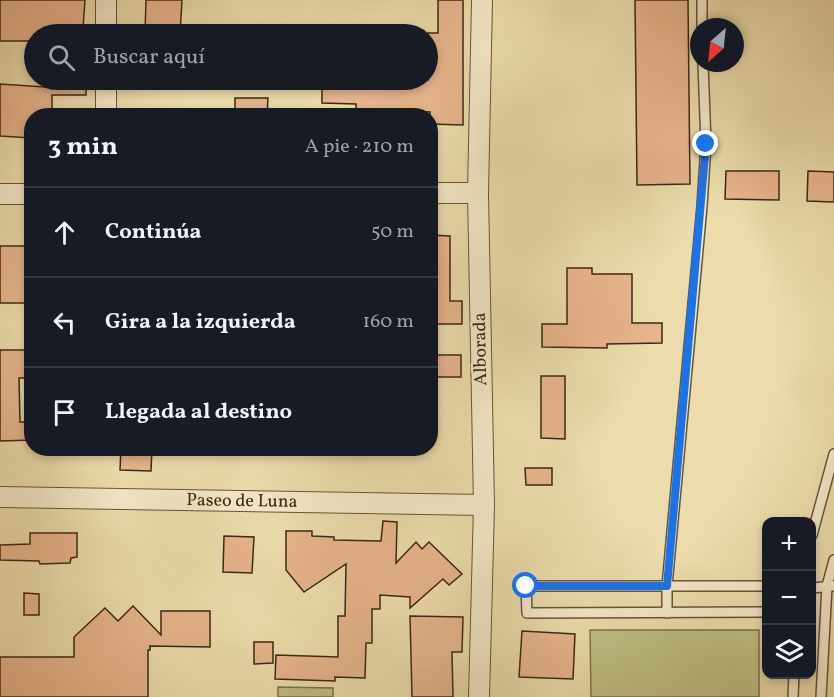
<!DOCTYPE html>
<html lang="es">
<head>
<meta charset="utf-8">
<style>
	:root { --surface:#171b24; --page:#20242c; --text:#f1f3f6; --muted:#9ea1a6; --line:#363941 }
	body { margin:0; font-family:Vollkorn,serif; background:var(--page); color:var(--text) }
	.controls { position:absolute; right:18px; bottom:18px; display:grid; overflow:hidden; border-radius:12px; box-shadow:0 3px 9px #0003 }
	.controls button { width:54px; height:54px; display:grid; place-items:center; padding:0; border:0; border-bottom:2px solid var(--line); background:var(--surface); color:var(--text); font:30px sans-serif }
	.compass { position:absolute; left:690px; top:18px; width:54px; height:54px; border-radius:50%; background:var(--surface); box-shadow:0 3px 9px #0003; rotate:207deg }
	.stop { position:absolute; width:18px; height:18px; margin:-14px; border:4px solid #1a73e8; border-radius:50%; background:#fff }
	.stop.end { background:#1a73e8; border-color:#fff; box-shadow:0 2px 6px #0008 }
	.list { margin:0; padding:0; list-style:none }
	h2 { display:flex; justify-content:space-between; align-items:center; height:78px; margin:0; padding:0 24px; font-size:26px }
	h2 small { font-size:20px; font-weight:400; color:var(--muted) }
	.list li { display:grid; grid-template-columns:39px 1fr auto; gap:18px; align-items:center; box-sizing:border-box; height:90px; padding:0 24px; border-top:2px solid var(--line) }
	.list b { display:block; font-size:22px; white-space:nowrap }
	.list em { font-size:20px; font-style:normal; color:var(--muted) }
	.icon { flex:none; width:33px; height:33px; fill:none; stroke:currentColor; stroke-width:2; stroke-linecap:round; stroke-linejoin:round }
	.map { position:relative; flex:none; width:834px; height:697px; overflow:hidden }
	.search { position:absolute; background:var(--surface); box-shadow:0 3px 9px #0003; left:24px; top:24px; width:414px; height:66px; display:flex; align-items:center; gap:15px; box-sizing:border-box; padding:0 21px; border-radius:33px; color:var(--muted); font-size:22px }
	.panel { position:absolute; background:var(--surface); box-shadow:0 3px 9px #0003; left:24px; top:108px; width:414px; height:348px; border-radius:24px }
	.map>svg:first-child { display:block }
	.green { fill:#bebf84; stroke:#7c734c; stroke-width:1.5 }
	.building { fill:#e7b58c; stroke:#3b2715; stroke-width:1.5 }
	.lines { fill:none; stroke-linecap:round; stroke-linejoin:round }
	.lane-casing { stroke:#67543a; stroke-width:12 }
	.street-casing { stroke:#67543a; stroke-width:22 }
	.lane { stroke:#f3e8c8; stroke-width:9 }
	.street { stroke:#f3e8c8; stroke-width:20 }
	.route { stroke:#1a73e8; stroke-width:8 }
	.labels { text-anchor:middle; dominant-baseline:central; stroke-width:4.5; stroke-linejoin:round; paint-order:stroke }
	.street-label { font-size:18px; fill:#3b2715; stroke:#f3e8c8 }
</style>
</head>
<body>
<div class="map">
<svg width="834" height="697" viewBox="0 0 834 697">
	<rect width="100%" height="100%" fill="#ecdcab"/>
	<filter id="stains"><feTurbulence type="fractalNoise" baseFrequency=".00333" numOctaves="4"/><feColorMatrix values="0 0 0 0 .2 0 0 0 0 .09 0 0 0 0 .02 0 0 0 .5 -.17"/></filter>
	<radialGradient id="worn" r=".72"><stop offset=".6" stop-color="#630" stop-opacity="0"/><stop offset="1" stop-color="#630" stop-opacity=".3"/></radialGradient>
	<g class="green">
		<polygon points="590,630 759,630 759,697 591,697"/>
		<polygon points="278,687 333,688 333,697 278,697"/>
	</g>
	<g class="building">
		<polygon points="0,0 85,0 83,28 60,27 60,34 34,34 34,41 0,41"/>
		<polygon points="146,0 182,0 180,34 145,34"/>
		<polygon points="438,0 463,0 463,125 430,124 430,112 387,110 387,116 356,116 356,104 322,103 322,80 428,80 428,33 438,33"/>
		<polygon points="635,0 688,0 690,184 637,185"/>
		<polygon points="45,80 86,80 86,95 52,95 52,116 32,116 32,138 0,136 0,84 45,87"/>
		<polygon points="235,98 268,98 267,116 235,116"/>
		<polygon points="726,171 779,171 779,200 725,199"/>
		<polygon points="808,171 834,172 834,202 807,201"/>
		<polygon points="430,235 450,236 450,301 462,301 462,324 430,324"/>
		<rect x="0" y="246" width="32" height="57"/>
		<polygon points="567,268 592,268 592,274 632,274 632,323 662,323 662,343 607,344 607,348 542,347 542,324 567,324"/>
		<polygon points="0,350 25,350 25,378 19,378 20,422 32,422 32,440 0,441"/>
		<rect x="431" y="355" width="30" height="22"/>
		<polygon points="541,376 565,376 565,439 541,438"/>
		<polygon points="121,448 152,448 151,471 120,470"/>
		<polygon points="525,468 552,468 552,485 526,485"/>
		<polygon points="383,521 397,522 396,563 416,542 422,549 429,542 462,574 449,585 443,579 410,608 410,597 380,595 380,609 372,609 372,643 366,643 365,678 335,677 335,681 275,679 276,655 338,657 338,616 345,616 346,564 304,592 286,570 286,531 312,531 312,536 334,537 334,540 381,541"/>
		<polygon points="30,533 77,533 77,557 71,558 70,563 40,564 39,561 0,560 0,545 30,544"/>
		<polygon points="224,536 254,537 252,573 223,572"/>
		<polygon points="24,593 39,594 39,615 24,615"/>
		<polygon points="133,606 161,635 161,611 210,611 210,647 150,646 150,650 148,650 148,697 0,697 0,657 74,657 74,637 105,608 118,621"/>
		<polygon points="410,616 463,617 462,652 452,652 453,697 412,697"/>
		<polygon points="522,631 575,634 573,679 519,677"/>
		<polygon points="254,642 273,642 273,663 254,664"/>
	</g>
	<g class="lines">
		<defs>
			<g id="lane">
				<polyline points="702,0 702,27"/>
				<polyline points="812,535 834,454"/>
				<polyline points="766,586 526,586 527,613 766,612"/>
				<polyline points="812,588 834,586"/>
				<polyline points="667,613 667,586 702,206 706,144 703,63"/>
				<polyline points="793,697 794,674"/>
				<polyline points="821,697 827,586 834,560"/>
			</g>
			<g id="street">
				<polyline points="106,0 106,34"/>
				<polyline points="106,80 106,116"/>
				<polyline points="430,193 478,193"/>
				<polyline points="0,194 32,194"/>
				<path id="s1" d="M0,497L484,505"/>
				<polyline points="479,697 484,505 478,193 482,0"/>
			</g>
		</defs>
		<use href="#lane" class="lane-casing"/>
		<use href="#street" class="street-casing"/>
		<use href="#lane" class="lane"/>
		<use href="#street" class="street"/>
	</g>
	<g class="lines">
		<polyline class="route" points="526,586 667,586 706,144"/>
	</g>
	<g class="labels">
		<g class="street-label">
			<text transform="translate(481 349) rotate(-91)">Alborada</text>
			<text stroke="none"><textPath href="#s1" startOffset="242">Paseo de Luna</textPath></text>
		</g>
	</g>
	<rect width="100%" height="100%" filter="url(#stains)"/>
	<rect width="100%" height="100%" fill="url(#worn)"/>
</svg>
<div class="controls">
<button>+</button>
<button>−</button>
<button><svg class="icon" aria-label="layers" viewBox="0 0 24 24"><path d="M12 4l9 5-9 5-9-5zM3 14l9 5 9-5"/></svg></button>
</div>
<svg class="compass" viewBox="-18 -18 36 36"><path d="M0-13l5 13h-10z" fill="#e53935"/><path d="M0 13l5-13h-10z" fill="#9ea1a6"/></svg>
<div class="stop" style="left:526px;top:586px"></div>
<div class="stop end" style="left:706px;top:144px"></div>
<div class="search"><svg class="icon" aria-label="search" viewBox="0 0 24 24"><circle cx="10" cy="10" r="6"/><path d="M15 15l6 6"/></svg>Buscar aquí</div>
<section class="panel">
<h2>3 min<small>A pie · 210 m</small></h2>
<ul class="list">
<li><svg class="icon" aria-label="ahead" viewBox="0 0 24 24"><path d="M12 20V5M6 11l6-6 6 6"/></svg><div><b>Continúa</b></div><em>50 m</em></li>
<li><svg class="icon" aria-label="left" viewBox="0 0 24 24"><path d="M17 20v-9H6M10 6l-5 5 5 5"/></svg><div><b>Gira a la izquierda</b></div><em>160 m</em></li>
<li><svg class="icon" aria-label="arrive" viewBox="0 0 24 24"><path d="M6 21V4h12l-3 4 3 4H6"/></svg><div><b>Llegada al destino</b></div></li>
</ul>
</section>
</div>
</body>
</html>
